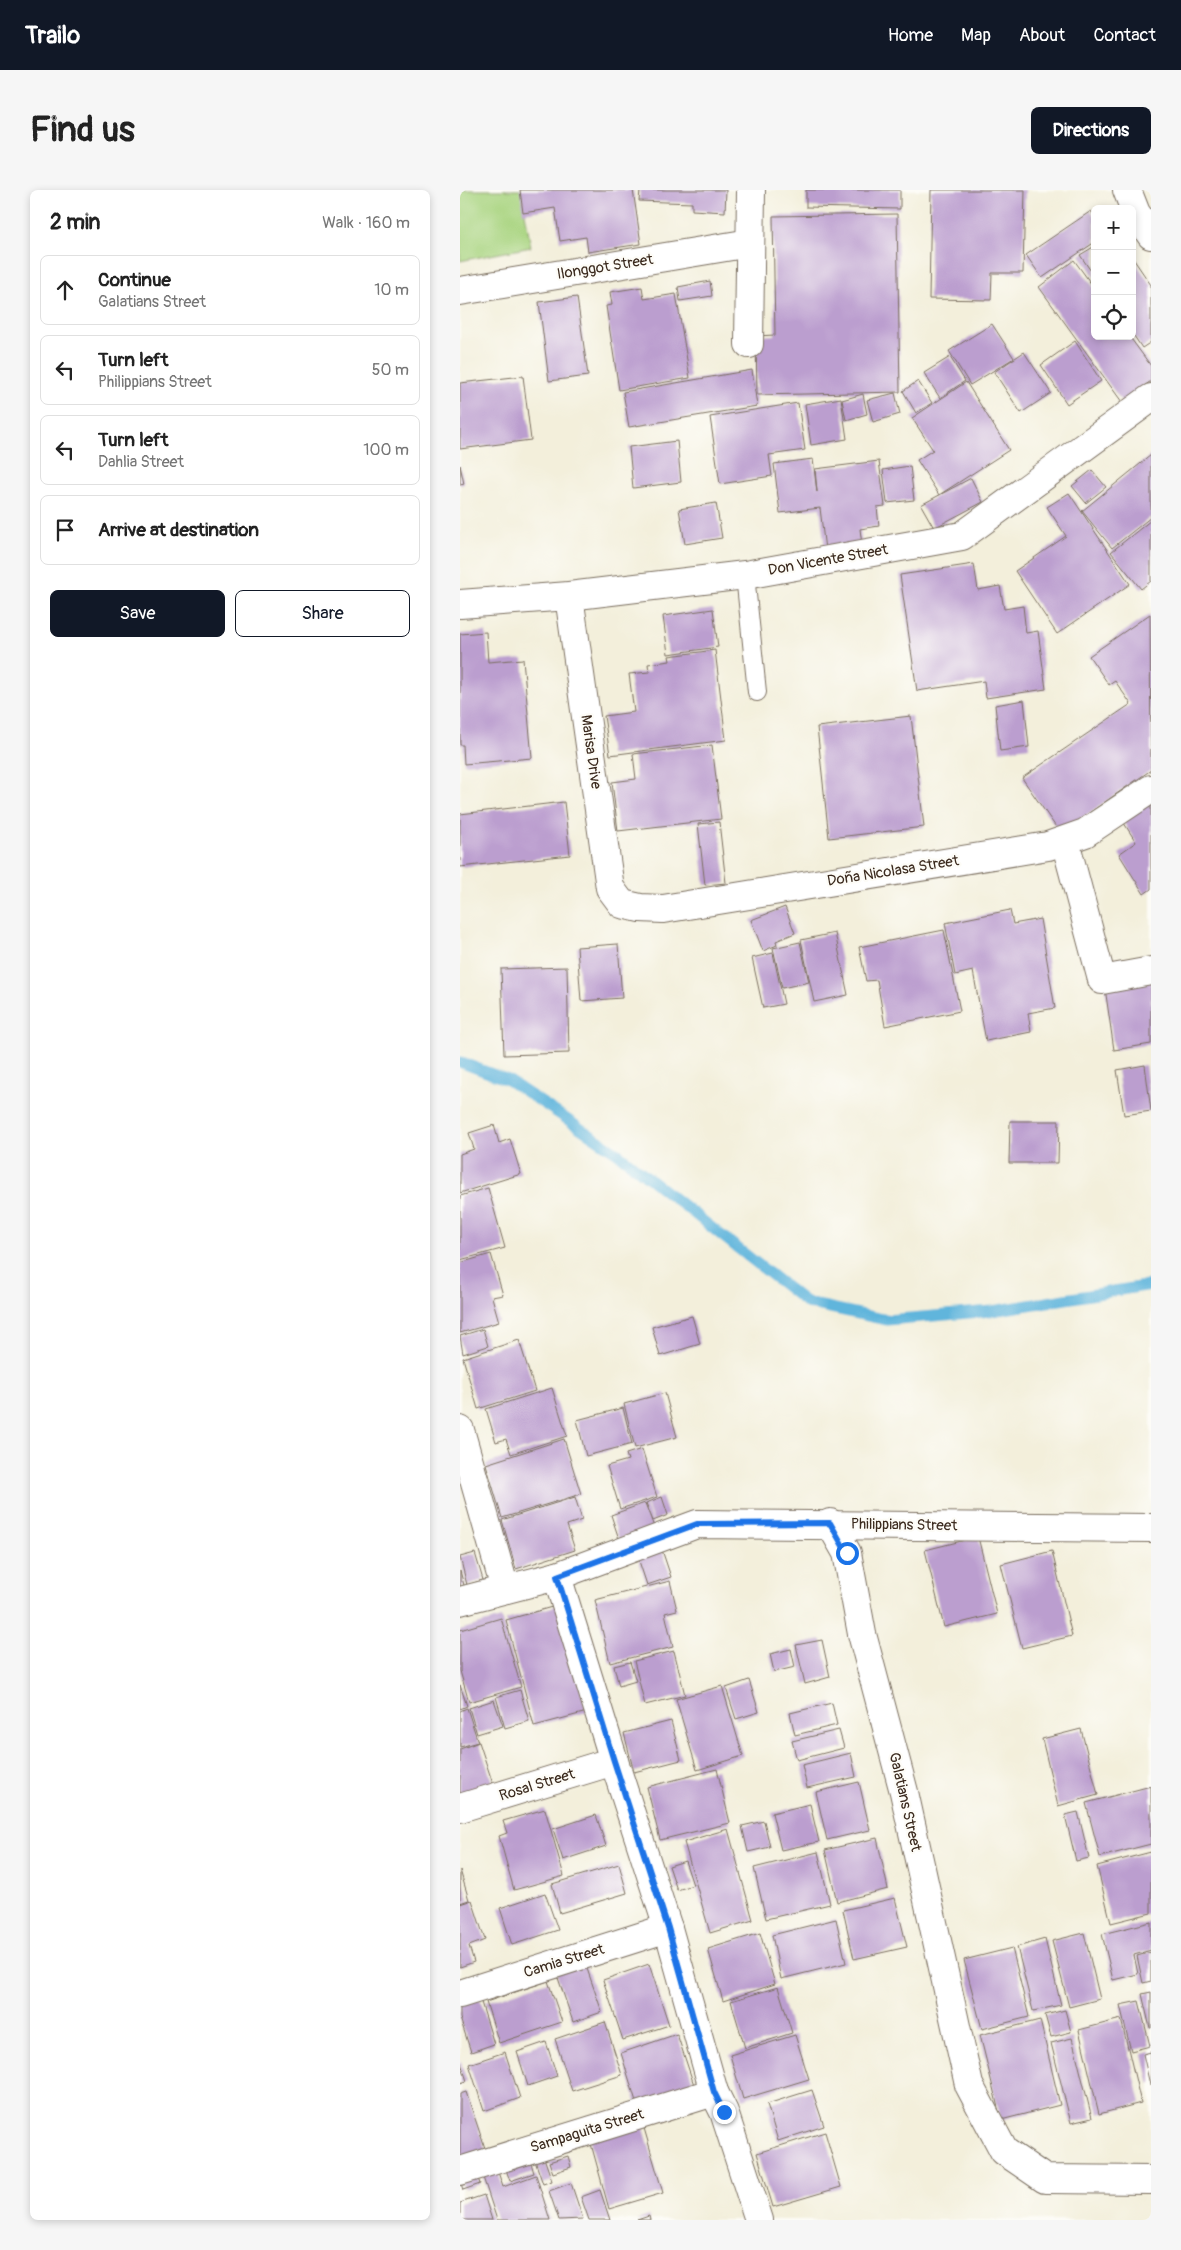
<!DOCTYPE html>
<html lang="en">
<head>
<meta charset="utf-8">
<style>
	:root { --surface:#fff; --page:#f6f6f6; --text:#222; --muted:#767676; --line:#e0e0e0; --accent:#111827 }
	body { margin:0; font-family:Pangolin,sans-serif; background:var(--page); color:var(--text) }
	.controls { position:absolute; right:15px; top:15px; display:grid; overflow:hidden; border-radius:8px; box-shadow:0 2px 8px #0003 }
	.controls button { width:45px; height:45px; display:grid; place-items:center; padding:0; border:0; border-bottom:1px solid var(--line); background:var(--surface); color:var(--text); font:25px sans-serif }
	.stop { position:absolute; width:15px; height:15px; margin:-11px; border:4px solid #1a73e8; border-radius:50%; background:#fff }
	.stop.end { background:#1a73e8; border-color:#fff; box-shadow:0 1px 5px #0008 }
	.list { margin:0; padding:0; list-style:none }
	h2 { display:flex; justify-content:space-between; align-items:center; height:65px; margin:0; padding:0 20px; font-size:21px }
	h2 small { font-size:16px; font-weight:400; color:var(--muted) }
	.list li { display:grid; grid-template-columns:32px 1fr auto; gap:15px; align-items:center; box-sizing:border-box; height:70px; margin:0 10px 10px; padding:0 10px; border:1px solid var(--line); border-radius:8px }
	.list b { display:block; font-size:19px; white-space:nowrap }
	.list p { margin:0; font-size:16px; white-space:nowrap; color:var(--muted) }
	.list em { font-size:16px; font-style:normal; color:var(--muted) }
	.actions { display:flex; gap:10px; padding:15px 20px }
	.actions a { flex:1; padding:11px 0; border:1px solid var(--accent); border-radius:8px; text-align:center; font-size:18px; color:var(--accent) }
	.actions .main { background:var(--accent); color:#fff }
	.icon { flex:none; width:28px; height:28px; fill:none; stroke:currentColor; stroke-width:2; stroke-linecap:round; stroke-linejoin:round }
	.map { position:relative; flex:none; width:691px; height:2030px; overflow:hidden; border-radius:8px }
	header { display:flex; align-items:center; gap:30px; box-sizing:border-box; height:70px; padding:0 25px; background:var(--accent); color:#fff }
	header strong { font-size:24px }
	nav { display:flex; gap:28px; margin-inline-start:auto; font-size:18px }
	.intro { display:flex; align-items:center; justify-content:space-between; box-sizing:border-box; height:120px; padding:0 30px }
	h1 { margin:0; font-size:35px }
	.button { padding:12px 22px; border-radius:8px; background:var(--accent); color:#fff; font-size:18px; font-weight:700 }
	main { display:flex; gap:30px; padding:0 30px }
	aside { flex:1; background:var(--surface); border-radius:8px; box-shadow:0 2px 8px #0003 }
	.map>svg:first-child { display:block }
	.green { fill:#a9d480; stroke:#727f4f }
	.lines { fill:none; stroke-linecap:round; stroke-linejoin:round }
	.stream { stroke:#60b5dc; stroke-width:11 }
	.building { fill:#bb9ecf }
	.lane-casing { stroke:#7b6f60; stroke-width:20 }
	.street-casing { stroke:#7b6f60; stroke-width:30 }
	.lane { stroke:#fff; stroke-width:18 }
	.street { stroke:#fff; stroke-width:28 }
	.route { stroke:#1a73e8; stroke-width:6 }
	.labels { text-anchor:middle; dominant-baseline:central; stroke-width:4.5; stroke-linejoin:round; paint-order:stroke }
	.street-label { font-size:15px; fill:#3b2a1e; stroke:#fdfcf7 }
</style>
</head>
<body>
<header>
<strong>Trailo</strong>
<nav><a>Home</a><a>Map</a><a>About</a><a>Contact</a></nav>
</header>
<div class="intro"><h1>Find us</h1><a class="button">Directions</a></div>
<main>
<aside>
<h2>2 min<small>Walk · 160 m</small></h2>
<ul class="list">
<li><svg class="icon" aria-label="ahead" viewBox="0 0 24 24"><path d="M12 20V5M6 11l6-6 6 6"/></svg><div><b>Continue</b><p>Galatians Street</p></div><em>10 m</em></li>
<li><svg class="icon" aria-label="left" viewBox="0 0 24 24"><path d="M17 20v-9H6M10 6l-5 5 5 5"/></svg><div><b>Turn left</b><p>Philippians Street</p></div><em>50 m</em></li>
<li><svg class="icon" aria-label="left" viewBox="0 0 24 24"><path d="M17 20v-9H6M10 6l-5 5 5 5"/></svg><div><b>Turn left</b><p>Dahlia Street</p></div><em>100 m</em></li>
<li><svg class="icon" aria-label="arrive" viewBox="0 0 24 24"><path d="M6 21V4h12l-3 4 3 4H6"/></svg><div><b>Arrive at destination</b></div></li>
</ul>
<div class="actions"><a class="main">Save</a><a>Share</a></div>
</aside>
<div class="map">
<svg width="691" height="2030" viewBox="0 0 691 2030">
	<rect width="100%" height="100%" fill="#fdfcf7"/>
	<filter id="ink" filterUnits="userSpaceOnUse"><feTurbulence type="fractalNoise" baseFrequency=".02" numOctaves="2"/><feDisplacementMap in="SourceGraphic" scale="10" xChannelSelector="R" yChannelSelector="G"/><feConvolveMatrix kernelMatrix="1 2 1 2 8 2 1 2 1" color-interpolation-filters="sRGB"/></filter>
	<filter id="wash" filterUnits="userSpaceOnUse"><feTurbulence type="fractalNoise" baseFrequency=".0096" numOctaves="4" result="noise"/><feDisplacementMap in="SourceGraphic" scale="20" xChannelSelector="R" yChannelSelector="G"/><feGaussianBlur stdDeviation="1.12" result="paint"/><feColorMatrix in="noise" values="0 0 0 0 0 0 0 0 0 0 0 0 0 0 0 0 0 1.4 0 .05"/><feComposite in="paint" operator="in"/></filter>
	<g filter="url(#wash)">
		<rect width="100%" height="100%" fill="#f3efdb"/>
		<polygon class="green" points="0,0 61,0 71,57 0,71"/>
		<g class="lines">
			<polyline class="stream" points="0,872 48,890 156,962 347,1113 427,1130 532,1121 691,1095"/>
		</g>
		<g id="blocks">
			<g class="building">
				<polygon points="60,0 173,0 181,54 128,62 126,47 100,51 95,18 63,23"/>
				<polygon points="180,0 266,0 265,22 232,20 232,13 179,11"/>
				<polygon points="346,0 440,0 440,19 346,17"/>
				<polygon points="471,0 565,0 563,83 532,83 531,110 469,109"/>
				<polygon points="631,21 635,27 635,52 582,88 566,65"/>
				<polygon points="437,24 440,202 297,205 296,146 315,145 313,26"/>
				<polygon points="635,56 635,87 620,65"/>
				<polygon points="672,67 691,95 691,152 682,158 672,143"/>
				<polygon points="614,70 635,99 635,146 669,146 691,176 691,191 662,212 579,97"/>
				<polygon points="250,91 252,106 220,111 218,97"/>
				<polygon points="182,97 184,109 216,104 230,188 159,200 146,116 152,115 150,102"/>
				<polygon points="117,107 128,186 89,191 79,112"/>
				<polygon points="532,134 554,168 510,195 489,161"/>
				<polygon points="615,151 641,191 607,214 581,175"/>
				<polygon points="564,162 591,203 561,223 534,182"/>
				<polygon points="490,167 505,191 480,208 464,183"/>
				<polygon points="292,180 297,216 169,237 163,202"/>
				<polygon points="63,186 71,250 0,259 0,193"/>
				<polygon points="458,191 472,213 456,223 443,201"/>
				<polygon points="506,192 549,260 479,305 457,270 473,260 452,228"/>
				<polygon points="435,203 440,224 413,232 407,210"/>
				<polygon points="403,204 407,224 386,230 382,210"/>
				<polygon points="381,208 387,249 351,255 345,214"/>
				<polygon points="338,213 345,260 309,265 312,286 260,294 250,227"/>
				<polygon points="217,251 221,292 173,298 169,257"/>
				<polygon points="691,265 691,327 652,358 622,321"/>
				<polygon points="353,269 357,302 355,279 419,271 425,316 417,317 419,336 400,339 402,355 365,360 360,318 320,323 314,274"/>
				<polygon points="0,275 4,294 0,295"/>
				<polygon points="450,276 454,310 427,313 423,280"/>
				<polygon points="632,280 646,297 626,313 612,296"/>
				<polygon points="511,288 523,312 474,338 461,315"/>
				<polygon points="609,303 670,394 597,444 555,381 606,346 587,317"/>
				<polygon points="256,313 262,348 225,354 219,319"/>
				<polygon points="691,330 691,391 681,399 651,362"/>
				<polygon points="514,374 518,400 540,396 544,419 563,416 566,443 578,441 586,499 526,508 524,491 457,501 440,385"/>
				<polygon points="253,419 258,457 208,464 203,426"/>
				<polygon points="690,424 691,580 600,643 562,588 671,514 655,491 649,495 629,466"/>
				<polygon points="26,442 28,472 63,469 72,568 4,574 3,555 0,555 0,444"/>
				<polygon points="255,460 266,550 150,565 144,526 174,522 169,484 189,482 188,474 210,471 209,466"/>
				<polygon points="564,510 569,557 540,561 535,515"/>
				<polygon points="451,526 464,637 369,648 357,537"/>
				<polygon points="252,555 261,629 158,641 152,592 176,589 173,564"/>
				<polygon points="691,610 691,699 684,704 659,664 676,652 662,630"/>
				<polygon points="104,612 110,665 0,677 0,624"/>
				<polygon points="259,632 266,693 245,695 238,634"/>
				<polygon points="325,717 335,743 316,751 317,755 303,761 291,730"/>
				<polygon points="550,720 553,734 580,729 595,818 568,823 571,842 526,851 513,781 495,785 485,733"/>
				<polygon points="484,740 500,821 425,836 417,790 406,791 399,757"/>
				<polygon points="375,743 388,805 354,812 341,750"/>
				<polygon points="340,752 349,792 322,798 313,758"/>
				<polygon points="158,754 162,808 121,811 117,757"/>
				<polygon points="313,763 324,814 303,818 292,768"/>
				<polygon points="107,777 109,863 44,865 41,779"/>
				<polygon points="691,790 691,854 654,860 645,798"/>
				<polygon points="685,875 691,921 664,925 657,880"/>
				<polygon points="550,931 599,931 598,973 549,973"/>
				<polygon points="34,935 39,953 50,949 61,984 0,1003 0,964 14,959 9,943"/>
				<polygon points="28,998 45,1058 0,1070 0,1006"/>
				<polygon points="31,1064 43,1105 32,1107 39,1132 0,1143 0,1073"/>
				<polygon points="232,1126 240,1154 200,1166 192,1137"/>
				<polygon points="23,1139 28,1156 3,1164 0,1146"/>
				<polygon points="59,1150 75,1201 18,1219 3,1168"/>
				<polygon points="92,1198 107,1246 51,1264 46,1249 36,1252 26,1219"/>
				<polygon points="205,1203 217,1247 175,1258 164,1214"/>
				<polygon points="163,1218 172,1254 126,1266 117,1230"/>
				<polygon points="104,1249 121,1304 42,1328 26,1274"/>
				<polygon points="182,1259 197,1307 160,1319 147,1276 168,1270 166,1264"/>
				<polygon points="115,1307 122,1330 107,1335 115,1360 56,1379 42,1330"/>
				<polygon points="202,1307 208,1325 193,1331 186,1313"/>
				<polygon points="185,1313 194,1337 159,1349 151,1325"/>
				<polygon points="518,1347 537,1424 484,1437 465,1360"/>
				<polygon points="199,1351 211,1387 187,1395 175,1359"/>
				<polygon points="592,1361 612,1446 562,1458 541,1374"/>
				<polygon points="15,1363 23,1390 7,1395 0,1367"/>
				<polygon points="0,1381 4,1395 0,1397"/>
				<polygon points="210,1391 217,1420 205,1423 213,1457 150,1473 135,1410"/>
				<polygon points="99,1415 127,1522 74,1536 46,1430"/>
				<polygon points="41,1428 61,1497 9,1512 0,1481 0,1440"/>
				<polygon points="362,1450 370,1487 345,1494 336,1455"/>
				<polygon points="331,1459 335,1477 314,1482 310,1464"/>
				<polygon points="214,1461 225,1505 185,1515 174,1471"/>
				<polygon points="170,1472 176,1491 159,1496 154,1476"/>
				<polygon points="289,1490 299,1522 276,1529 266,1498"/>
				<polygon points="0,1495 7,1516 0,1519"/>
				<polygon points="262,1496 283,1566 237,1580 216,1509"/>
				<polygon points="60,1500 69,1531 45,1538 36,1507"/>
				<polygon points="34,1510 43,1536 17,1544 9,1518"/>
				<polygon points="372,1513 377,1535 335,1545 330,1523"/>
				<polygon points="7,1518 18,1552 0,1557 0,1521"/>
				<polygon points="211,1531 221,1570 174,1582 164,1543"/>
				<polygon points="621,1539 638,1605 598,1616 582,1549"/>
				<polygon points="379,1540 384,1558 337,1570 332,1551"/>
				<polygon points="19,1552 35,1600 0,1612 0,1559"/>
				<polygon points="391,1563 396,1587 347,1598 342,1575"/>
				<polygon points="257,1579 270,1633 200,1650 187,1597"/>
				<polygon points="399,1592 410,1640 367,1650 356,1602"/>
				<polygon points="691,1596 691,1654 640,1667 626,1613"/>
				<polygon points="350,1614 359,1652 321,1660 312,1623"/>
				<polygon points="85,1619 104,1686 54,1700 39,1646 47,1643 43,1631"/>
				<polygon points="618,1622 629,1668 616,1671 605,1625"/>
				<polygon points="136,1625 146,1656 103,1670 93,1639"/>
				<polygon points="304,1631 310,1657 288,1662 282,1636"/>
				<polygon points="268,1639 293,1730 250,1743 224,1652"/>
				<polygon points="417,1648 428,1699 377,1712 365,1660"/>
				<polygon points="358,1662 370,1714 306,1729 294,1678"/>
				<polygon points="691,1662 691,1723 651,1733 637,1676"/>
				<polygon points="225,1671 233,1695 217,1700 209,1676"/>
				<polygon points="159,1674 167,1703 100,1723 92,1694"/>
				<polygon points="0,1680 9,1710 0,1713"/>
				<polygon points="85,1703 98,1740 52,1755 40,1718"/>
				<polygon points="435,1708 447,1757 394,1769 383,1720"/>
				<polygon points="12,1710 25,1750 9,1756 14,1772 0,1777 0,1714"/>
				<polygon points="376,1729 386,1773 321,1789 312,1745"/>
				<polygon points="691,1732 691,1760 674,1765 678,1784 653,1790 642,1744"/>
				<polygon points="300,1743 315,1794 263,1811 248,1759"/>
				<polygon points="624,1743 640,1809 609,1817 592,1751"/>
				<polygon points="585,1749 601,1815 573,1821 557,1757"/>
				<polygon points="552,1758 569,1827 522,1839 504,1770"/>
				<polygon points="691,1762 691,1791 683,1793 677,1766"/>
				<polygon points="124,1770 142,1822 113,1832 95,1779"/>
				<polygon points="189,1774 209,1835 163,1850 143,1790"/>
				<polygon points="88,1791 102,1832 39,1853 26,1812"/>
				<polygon points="318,1797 332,1843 285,1858 271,1811"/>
				<polygon points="691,1802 691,1838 690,1838 682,1804"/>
				<polygon points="20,1809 34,1854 11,1862 0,1828 0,1815"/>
				<polygon points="679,1811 690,1856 671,1861 660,1815"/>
				<polygon points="605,1820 611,1842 591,1847 585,1825"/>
				<polygon points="661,1829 681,1913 639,1924 619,1840"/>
				<polygon points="580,1830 600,1915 541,1930 520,1845"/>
				<polygon points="145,1832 162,1885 112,1901 95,1849"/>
				<polygon points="217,1844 235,1898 178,1918 161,1863"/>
				<polygon points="335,1845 349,1889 283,1909 270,1865"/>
				<polygon points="612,1848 632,1928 611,1933 591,1853"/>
				<polygon points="86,1852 97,1886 68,1896 57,1862"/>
				<polygon points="45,1862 60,1908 24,1921 9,1874"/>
				<polygon points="691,1862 691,1895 690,1895 683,1864"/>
				<polygon points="0,1870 7,1891 0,1893"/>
				<polygon points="352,1900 364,1936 318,1951 307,1914"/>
				<polygon points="6,1902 27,1964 0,1973 0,1904"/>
				<polygon points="181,1928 203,2003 149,2019 128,1943"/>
				<polygon points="365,1942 381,1997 313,2017 297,1963"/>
				<polygon points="81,1959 92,1991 83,1994 72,1962"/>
				<polygon points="68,1963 74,1983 50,1991 43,1971"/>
				<polygon points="108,1966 111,1977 93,1983 89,1972"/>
				<polygon points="34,1970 43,1997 76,1985 90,2030 37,2030 19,1975"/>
				<polygon points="15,1979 20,1994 3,2000 0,1990"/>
				<polygon points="111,1993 123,2029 99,2030 89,2001"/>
				<polygon points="140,2000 150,2030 129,2030 121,2007"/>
				<polygon points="24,2005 32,2030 0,2030 0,2013"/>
				<polygon points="189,2026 190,2030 177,2030"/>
			</g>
		</g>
	</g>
	<g filter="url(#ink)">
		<use href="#blocks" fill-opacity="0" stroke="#7b6f60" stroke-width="1"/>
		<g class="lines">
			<defs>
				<polyline id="lane" points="285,385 297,502"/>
				<g id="street">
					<polyline points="667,0 676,23 691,45"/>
					<polyline points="0,101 290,53"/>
					<polyline points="289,154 291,0"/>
					<polyline points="109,406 150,698 162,714 180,718 203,719 588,656 625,643 691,599"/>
					<polyline points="0,414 109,406 285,385 502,346 691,208"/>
					<polyline points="605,651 642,790 691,781"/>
					<polyline points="0,1240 45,1399"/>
					<polyline points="370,1333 387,1363 402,1444 444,1602 509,1895 544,1961 585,1989 691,1990"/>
					<polyline points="97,1386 154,1571 208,1738 254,1902 264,1922 299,2030"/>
					<polyline points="0,1411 97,1386 237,1334 691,1338"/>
					<polyline points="0,1618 154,1571"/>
					<polyline points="0,1804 208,1738"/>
					<polyline points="0,1981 254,1902"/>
				</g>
			</defs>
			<use href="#lane" class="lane-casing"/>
			<use href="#street" class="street-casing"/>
			<use href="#lane" class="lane"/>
			<use href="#street" class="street"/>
		</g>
	</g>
	<g class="lines" filter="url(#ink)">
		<polyline class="route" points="264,1922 254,1902 208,1738 154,1571 97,1386 237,1334 370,1333 387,1363"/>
	</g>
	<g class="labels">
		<g class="street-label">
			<text transform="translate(145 77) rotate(-9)">Ilonggot Street</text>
			<text transform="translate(368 370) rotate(-10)">Don Vicente Street</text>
			<text transform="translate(131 562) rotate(82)">Marisa Drive</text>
			<text transform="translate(433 681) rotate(-9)">Doña Nicolasa Street</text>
			<text transform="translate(444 1335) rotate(1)">Philippians Street</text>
			<text transform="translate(77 1595) rotate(-17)">Rosal Street</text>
			<text transform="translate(445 1612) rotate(77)">Galatians Street</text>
			<text transform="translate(104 1771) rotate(-17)">Camia Street</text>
			<text transform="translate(127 1941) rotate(-17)">Sampaguita Street</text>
		</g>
	</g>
</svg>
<div class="controls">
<button>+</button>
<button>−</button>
<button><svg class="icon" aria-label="locate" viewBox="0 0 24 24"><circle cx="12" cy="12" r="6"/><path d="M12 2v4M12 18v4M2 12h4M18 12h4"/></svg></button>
</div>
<div class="stop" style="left:387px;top:1363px"></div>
<div class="stop end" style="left:264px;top:1922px"></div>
</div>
</main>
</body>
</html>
